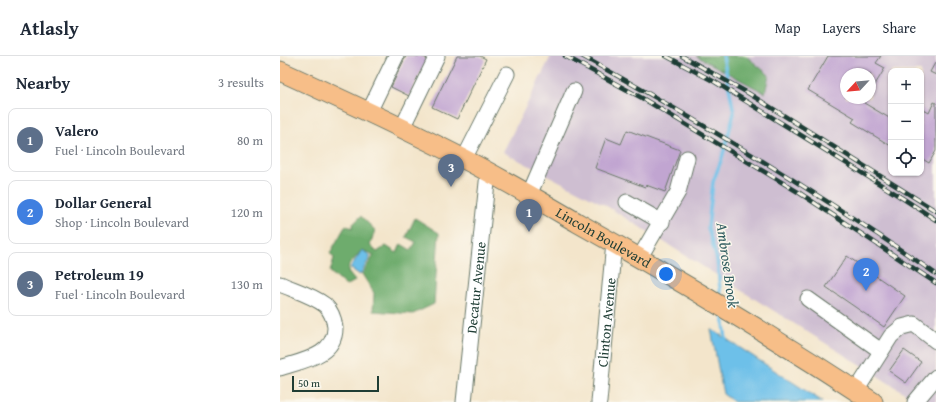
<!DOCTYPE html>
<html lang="en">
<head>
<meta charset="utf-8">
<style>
	:root { --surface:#fff; --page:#f2f2f3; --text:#1f2937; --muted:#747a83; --line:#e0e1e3; --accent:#0b8043 }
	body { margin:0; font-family:"Gentium Book Plus",serif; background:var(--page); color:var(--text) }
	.controls { position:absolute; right:12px; top:12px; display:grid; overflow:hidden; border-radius:8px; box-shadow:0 1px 3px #0004 }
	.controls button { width:36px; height:36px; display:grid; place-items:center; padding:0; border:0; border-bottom:1px solid var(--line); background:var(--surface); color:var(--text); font:20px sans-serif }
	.compass { position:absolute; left:560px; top:12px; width:36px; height:36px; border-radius:50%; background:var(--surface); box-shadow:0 1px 3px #0004; rotate:244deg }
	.scale { position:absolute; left:12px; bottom:10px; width:87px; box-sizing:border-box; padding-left:4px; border:2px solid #1f3d34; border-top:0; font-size:11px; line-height:14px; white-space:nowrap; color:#1f3d34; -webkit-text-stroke:3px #fbf7ec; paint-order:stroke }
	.you { position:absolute; left:386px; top:218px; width:14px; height:14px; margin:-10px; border:3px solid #fff; border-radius:50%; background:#1a73e8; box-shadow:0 0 0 6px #1a73e833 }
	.badge { display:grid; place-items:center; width:26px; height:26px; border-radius:50%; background:var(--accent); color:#fff; font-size:13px; font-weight:700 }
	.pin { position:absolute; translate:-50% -33px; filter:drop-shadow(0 1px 2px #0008) }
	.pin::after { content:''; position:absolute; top:21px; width:14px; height:12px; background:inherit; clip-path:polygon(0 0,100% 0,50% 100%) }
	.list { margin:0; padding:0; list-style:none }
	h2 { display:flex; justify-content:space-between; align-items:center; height:52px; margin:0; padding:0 16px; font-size:17px }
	h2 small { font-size:13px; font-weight:400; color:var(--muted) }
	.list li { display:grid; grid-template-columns:26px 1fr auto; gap:12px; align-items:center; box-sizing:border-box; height:64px; margin:0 8px 8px; padding:0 8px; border:1px solid var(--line); border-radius:8px }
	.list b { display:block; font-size:15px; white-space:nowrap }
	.list p { margin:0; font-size:13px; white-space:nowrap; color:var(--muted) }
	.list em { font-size:13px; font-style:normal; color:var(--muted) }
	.icon { flex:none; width:22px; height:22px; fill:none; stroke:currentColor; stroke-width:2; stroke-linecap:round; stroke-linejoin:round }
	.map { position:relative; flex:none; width:656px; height:346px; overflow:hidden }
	header { display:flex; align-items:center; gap:24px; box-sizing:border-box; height:56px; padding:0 20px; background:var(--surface); border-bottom:1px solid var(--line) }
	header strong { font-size:19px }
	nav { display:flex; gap:22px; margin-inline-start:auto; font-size:14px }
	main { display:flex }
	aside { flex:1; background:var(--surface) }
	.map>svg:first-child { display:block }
	.industrial { fill:#cebed1; fill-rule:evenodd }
	.forest { fill:#6eac6d; stroke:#467450 }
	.water { fill:#6dc0e9; stroke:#467e8e }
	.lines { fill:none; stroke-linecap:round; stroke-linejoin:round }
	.stream { stroke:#6dc0e9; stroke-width:3.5 }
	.building { fill:#c1a5d1 }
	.minor-casing { stroke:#697869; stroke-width:17 }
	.major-casing { stroke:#697869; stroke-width:21 }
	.minor { stroke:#fff; stroke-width:15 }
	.major { stroke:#f7be88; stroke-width:19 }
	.rail-casing { stroke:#1f3d34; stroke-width:4.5 }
	.rail { stroke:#fbf7ec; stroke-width:3; stroke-dasharray:9; stroke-linecap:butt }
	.labels { text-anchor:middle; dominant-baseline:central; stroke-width:3; stroke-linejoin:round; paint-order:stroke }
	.street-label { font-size:14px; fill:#1f3d34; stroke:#fbf7ec }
	.water-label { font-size:15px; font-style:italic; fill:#325e61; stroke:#fbf7ec }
</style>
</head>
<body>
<header>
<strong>Atlasly</strong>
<nav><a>Map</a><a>Layers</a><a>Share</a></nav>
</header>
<main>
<aside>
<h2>Nearby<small>3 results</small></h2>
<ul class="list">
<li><span class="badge" style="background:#5c6f8a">1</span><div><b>Valero</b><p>Fuel · Lincoln Boulevard</p></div><em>80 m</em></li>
<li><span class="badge" style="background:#3f7fe0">2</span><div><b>Dollar General</b><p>Shop · Lincoln Boulevard</p></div><em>120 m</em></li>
<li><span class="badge" style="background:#5c6f8a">3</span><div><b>Petroleum 19</b><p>Fuel · Lincoln Boulevard</p></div><em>130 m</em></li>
</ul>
</aside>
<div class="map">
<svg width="656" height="346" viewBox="0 0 656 346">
	<rect width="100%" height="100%" fill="#fbf7ec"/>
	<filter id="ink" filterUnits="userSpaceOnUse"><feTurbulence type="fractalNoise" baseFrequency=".025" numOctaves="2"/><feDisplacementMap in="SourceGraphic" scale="8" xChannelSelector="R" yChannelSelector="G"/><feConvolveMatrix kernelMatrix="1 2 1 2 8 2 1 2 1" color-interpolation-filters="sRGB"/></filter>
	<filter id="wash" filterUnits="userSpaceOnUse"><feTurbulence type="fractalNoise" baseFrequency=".012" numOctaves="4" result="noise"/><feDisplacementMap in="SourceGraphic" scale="16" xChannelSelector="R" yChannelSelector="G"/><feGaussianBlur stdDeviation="0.9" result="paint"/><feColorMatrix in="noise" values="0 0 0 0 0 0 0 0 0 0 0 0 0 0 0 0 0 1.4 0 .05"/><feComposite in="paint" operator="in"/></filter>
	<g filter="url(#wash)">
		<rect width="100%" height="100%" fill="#f3e5cb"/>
		<path class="industrial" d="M271,0H656V346H639L325,149L223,96ZM611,15H641V117H611ZM566,18H590V42H566Z"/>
		<g class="forest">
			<polygon points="416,0 466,0 489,19 485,37"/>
			<polygon points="81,160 95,174 90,189 97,196 106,190 117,197 121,188 131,194 136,186 126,181 135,162 159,177 154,248 133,258 93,255 94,237 82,218 94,199 82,194 69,209 68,216 75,225 66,230 50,216 54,202 50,197 66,169 72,172 73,168"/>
		</g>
		<g class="water">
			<polygon points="82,194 91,200 80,219 70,212"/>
			<polygon points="431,273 445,282 543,346 454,346 443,338"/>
		</g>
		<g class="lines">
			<g class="stream">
				<polyline points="441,243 437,204 428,172 433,126 442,102 454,57 443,0"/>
				<polyline points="443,259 446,285"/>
			</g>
		</g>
		<g id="blocks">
			<g class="building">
				<polygon points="126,0 141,0 148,3 129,40 111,31"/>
				<polygon points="177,0 200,0 206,3 177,63 152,51"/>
				<polygon points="548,0 601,0 596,7 605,12 590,37 590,18 566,18 566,42 587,42 584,47 611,63 611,90 572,66 575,62 528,34"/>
				<polygon points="655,7 656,8 656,19 650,16"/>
				<polygon points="654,46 656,47 656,95 649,107 641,102 641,52 649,57"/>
				<polygon points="347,74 400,94 385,136 366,129 365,131 315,112 326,82 341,88"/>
				<polygon points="567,200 625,240 604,271 546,231"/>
				<polygon points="624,294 641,306 626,327 609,315"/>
			</g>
		</g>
	</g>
	<g filter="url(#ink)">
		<use href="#blocks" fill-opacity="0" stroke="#697869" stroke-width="1"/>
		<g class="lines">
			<defs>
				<g id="minor">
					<polyline points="89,56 116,0"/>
					<polyline points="122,72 157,0"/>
					<polyline points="184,103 227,18"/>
					<polyline points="249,139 294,35"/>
					<polyline points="347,146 382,166"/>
					<polyline points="360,201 398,136 407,102"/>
					<path d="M0,228C14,234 32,239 45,249C51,255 54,263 55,271C56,300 21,305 0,312"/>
					<polyline points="528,243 601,295"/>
					<polyline points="576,335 611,280 622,271 634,268 656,285"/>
					<path id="s1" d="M184,346L208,117"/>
					<path id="s2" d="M319,346L334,187"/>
					<polyline points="635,346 656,321"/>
				</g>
				<g id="major">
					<path id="s3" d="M0,15C61,43 122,71 182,102C221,122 260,145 298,167C398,223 497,283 593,346"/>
				</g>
			</defs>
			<use href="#minor" class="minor-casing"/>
			<use href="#major" class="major-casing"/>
			<use href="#minor" class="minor"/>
			<use href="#major" class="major"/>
			<defs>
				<g id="rail">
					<polyline points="285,0 362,42 518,136 656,227"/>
					<path d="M302,0C423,67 542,139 656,218"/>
					<polyline points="386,0 435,26 616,138 656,164"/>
					<polyline points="402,0 468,37 656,155"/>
				</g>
			</defs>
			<use href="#rail" class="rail-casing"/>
			<use href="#rail" class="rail"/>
		</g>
	</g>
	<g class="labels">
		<g class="street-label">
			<text stroke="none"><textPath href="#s3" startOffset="364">Lincoln Boulevard</textPath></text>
			<text stroke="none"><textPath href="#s1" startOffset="115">Decatur Avenue</textPath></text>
			<text stroke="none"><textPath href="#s2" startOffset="80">Clinton Avenue</textPath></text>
		</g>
		<g class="water-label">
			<text transform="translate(448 209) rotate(82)">Ambrose Brook</text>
		</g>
	</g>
</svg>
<div class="controls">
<button>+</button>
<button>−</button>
<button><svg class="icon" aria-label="locate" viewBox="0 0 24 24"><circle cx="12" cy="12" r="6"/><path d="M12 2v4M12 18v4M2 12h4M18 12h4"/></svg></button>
</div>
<svg class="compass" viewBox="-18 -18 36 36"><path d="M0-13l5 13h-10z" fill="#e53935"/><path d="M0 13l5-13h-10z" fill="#747a83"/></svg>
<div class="scale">50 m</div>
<div class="you"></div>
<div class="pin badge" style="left:249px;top:176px;background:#5c6f8a">1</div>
<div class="pin badge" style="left:586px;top:235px;background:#3f7fe0">2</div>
<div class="pin badge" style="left:171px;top:131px;background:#5c6f8a">3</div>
</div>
</main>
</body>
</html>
